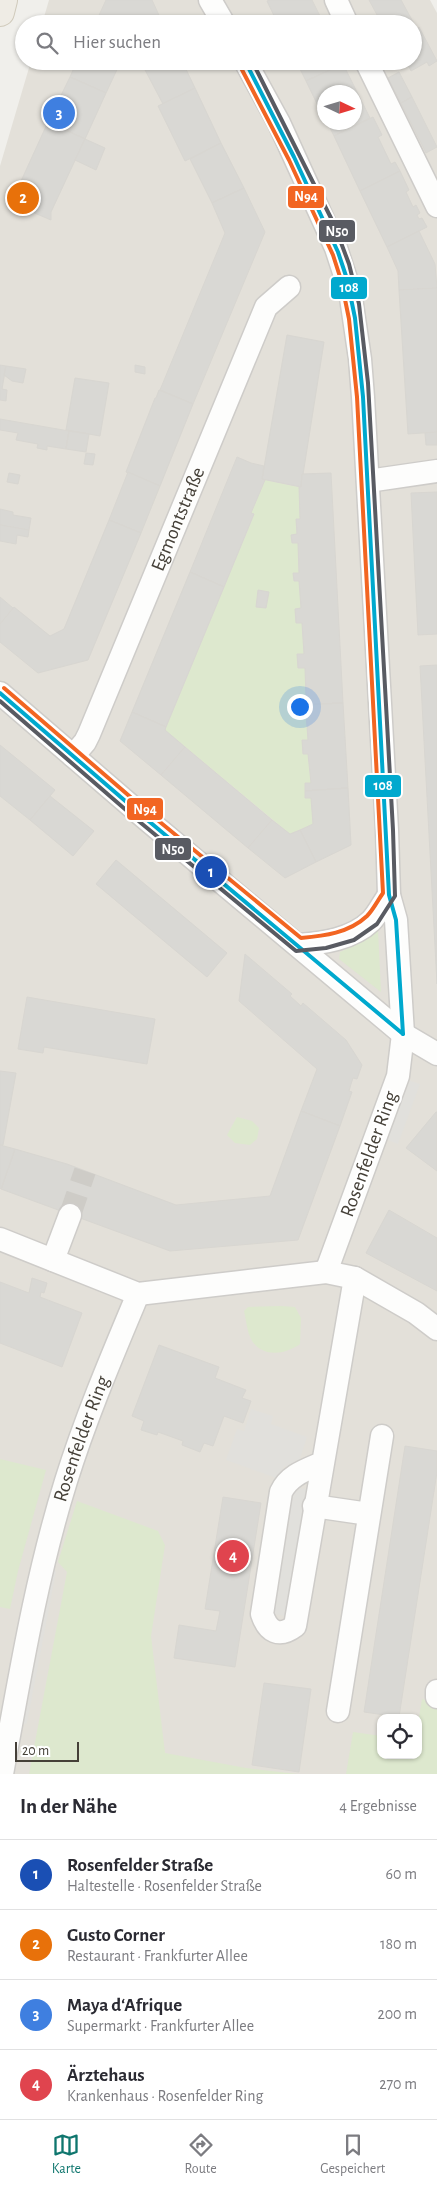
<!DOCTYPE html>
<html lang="de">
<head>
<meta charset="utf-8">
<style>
	:root { --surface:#fff; --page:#f7f7f7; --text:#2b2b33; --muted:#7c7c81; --line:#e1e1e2; --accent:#0f766e }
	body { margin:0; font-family:"Alegreya Sans",sans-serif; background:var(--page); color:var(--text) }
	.controls { position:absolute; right:15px; bottom:15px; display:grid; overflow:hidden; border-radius:10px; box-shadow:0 1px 4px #0004 }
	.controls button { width:45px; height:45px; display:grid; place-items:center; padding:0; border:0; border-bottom:1px solid var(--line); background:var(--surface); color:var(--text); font:25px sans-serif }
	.compass { position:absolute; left:317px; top:85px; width:45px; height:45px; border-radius:50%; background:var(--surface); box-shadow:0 1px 4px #0004; rotate:94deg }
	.scale { position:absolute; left:15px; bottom:12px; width:64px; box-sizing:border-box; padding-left:5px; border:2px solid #454038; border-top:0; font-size:14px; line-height:18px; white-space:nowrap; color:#454038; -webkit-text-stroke:4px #fff; paint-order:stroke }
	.you { position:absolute; left:299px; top:706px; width:18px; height:18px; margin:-12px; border:4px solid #fff; border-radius:50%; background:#1a73e8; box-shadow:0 0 0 8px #1a73e833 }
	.badge { display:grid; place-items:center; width:32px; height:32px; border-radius:50%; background:var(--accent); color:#fff; font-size:16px; font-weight:700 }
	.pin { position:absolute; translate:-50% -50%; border:2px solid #fff; box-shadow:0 1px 5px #0006 }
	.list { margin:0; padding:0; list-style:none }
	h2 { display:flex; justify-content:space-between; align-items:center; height:65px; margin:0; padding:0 20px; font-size:21px }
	h2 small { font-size:16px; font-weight:400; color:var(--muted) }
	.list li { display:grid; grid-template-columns:32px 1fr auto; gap:15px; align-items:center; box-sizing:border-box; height:70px; padding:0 20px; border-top:1px solid var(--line) }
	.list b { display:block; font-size:19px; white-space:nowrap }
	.list p { margin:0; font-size:16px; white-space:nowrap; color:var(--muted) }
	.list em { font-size:16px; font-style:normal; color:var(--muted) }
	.icon { flex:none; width:28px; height:28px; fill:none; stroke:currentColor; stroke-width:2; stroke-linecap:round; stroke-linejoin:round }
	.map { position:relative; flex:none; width:437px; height:1774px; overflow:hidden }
	.search { position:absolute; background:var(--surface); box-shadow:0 1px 4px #0004; left:15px; right:15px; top:15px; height:55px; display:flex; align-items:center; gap:12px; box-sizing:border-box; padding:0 18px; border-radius:28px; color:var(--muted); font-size:19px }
	.sheet { height:345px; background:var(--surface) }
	nav { display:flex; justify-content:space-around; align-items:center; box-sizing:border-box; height:70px; border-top:1px solid var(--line); background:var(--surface); font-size:14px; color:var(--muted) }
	nav a { display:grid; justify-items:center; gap:2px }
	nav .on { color:var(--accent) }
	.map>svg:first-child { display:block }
	.residential { fill:#e3e0d9; fill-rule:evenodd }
	.green { fill:#dde8ce }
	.parking { fill:#e1e0dc }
	.building { fill:#d9d8d4; stroke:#d8d6d1 }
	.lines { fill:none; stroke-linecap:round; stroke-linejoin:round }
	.minor-tunnel { stroke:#ceccc7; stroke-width:22; stroke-dasharray:22 11; stroke-linecap:butt }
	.minor-casing { stroke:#ceccc9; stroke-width:25 }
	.major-casing { stroke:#d0cabb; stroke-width:30 }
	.minor { stroke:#fdfdfc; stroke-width:22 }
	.major { stroke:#efece5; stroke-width:28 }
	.bus-1-casing { stroke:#fff; stroke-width:8 }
	.bus-2-casing { stroke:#fff; stroke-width:8 }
	.bus-3-casing { stroke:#fff; stroke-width:8 }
	.bus-1 { stroke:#00a9ce; stroke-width:4 }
	.bus-2 { stroke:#595b62; stroke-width:4 }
	.bus-3 { stroke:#f26522; stroke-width:4 }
	.labels { text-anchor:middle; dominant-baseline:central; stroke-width:4.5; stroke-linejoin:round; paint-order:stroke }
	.street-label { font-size:20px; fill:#454038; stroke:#fff }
	.line-badge { stroke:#fff; stroke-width:2 }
	.badge-label { font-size:14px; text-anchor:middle; font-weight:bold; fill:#fff }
</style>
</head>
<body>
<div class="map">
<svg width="437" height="1774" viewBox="0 0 437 1774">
	<rect width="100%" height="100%" fill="#f0efeb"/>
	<path class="residential" d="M49,0H430L437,13V1774H0V166L31,61H413V24H42ZM324,92H354V122H324ZM381,1718H418V1755H381Z"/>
	<g class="green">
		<polygon points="265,480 299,487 300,519 296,520 297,534 291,535 292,543 298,543 299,573 293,573 294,581 299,581 301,608 295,609 296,622 302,623 304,654 298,654 298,667 305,668 306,697 300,697 301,711 306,712 308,740 302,740 303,754 308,754 311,783 305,784 305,797 311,798 313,824 290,834 165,730 254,515 251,513"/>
		<polygon points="378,930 381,992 339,959 340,952 360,943"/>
		<polygon points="237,1117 252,1121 259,1128 257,1139 250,1145 235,1143 227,1135"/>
		<path d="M281,1306L295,1307L301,1318L300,1344C285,1355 261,1358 251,1339C247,1331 246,1319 244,1311L248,1307Z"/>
		<polygon points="0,1459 46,1470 18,1571 10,1609 0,1607"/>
		<polygon points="77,1501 158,1531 165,1545 151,1636 165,1753 246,1768 297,1774 29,1774 67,1572 58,1562"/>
		<polygon points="422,1699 437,1704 437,1774 346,1774 353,1732 381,1736 381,1755 418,1755 418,1723"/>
	</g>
	<g class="parking">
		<polygon points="405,1079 420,1084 398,1144 383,1138"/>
		<polygon points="251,1409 273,1416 271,1424 307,1437 296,1470 284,1466 279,1479 226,1460 237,1429 244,1431"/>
		<polygon points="294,1488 310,1489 291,1617 274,1614"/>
		<polygon points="51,1565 56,1572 27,1723 19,1726"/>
	</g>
	<g class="building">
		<polygon points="106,0 152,0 163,24 95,24"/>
		<polygon points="270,0 312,0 324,24 278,24 267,1"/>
		<polygon points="369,0 401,0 417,29 413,31 413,24 382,24"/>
		<polygon points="419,27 437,61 429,66 427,62 411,71 406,61 413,61 413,31"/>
		<polygon points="77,61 121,61 106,93 70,77"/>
		<polygon points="145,61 182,61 195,88 163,104 144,68 147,66"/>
		<polygon points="296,61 342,61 343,64 306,81"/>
		<polygon points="343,64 370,118 334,136 327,122 354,122 354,92 324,92 324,118 306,81"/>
		<polygon points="399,72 412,97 401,103 388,78"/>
		<polygon points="70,77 106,93 85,139 48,122"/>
		<polygon points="195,88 221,143 185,161 158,106"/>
		<polygon points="412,97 437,147 426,153 401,103"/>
		<polygon points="373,117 382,135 378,137 391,164 395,162 400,171 360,191 334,136"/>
		<polygon points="48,122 85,139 51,212 51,220 11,203"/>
		<polygon points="85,139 105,148 96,170 75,160"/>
		<polygon points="221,143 244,188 212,203 190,159"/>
		<polygon points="400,171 409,190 406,192 413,207 416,205 420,213 417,215 419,219 422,218 427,227 387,247 360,191"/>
		<polygon points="244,188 265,232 193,404 160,390 225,233 212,203"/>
		<polygon points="419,231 435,264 437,288 399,290 398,271 387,247"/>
		<polygon points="437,288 437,432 408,434 399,290"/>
		<polygon points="287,335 324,342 301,487 262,479"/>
		<polygon points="0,365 6,366 2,389 7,390 6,401 0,400"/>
		<polygon points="135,365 145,367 145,374 135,372"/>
		<polygon points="6,366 26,369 23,383 12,381 4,375"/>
		<polygon points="75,378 109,383 100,436 66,430"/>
		<polygon points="159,390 193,404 160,486 126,472 155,398 156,398"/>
		<polygon points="0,419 69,431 66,449 47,446 47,450 37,448 38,444 16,440 18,433 0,430"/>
		<polygon points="69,431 89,434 86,452 66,449"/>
		<polygon points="437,432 437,445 426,445 425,433"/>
		<polygon points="86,453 95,454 93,465 84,464"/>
		<polygon points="237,457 251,463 264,466 262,479 265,480 251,513 254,514 224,587 190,572"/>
		<polygon points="128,472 160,486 141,533 109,520"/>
		<polygon points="9,473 20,475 18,484 7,482"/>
		<polygon points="331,473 343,703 300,705 300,697 306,697 305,668 298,668 297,654 304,654 302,623 296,623 295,609 301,608 299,581 294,581 293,573 299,573 298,543 292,543 291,535 297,534 296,519 300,519 299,487 301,487 302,474"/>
		<polygon points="437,492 437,634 418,635 411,493"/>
		<polygon points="0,509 13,512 13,515 31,518 29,530 0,525"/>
		<polygon points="109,520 141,533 88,660 38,673 0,642 0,624 14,607 50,636 64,629"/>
		<polygon points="0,525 29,530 28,537 17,535 16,544 0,541"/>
		<polygon points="190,572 224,587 166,727 132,712"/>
		<polygon points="258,590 269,592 266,608 256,607"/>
		<polygon points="0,597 13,608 0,624"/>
		<polygon points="437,665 437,984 420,666"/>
		<polygon points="343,703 348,788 305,791 305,783 311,783 308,754 303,754 302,740 308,740 306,712 301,711 300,705"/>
		<polygon points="132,712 166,727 165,730 185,747 161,775 120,741"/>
		<polygon points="0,745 55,790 30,820 0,796"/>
		<polygon points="185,747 272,820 248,848 161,775"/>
		<polygon points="348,788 351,845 316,862 300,830 313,824 311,798 305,798 305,791"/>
		<polygon points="50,796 94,831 73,856 30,820"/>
		<polygon points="272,820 290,834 300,830 316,862 285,878 248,848"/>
		<polygon points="116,860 227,953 207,977 96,884"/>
		<polygon points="245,954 292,994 290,996 301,1006 303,1003 346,1040 362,1065 357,1079 353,1078 351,1084 349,1091 352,1092 340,1126 301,1111 317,1069 239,1001"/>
		<polygon points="27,997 155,1019 147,1064 44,1047 43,1053 18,1049"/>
		<polygon points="0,1071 16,1073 3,1145 0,1145"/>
		<polygon points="301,1111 340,1126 298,1240 170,1251 1,1189 15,1149 67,1164 176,1205 270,1196"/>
		<polygon points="436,1112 437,1112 437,1171 406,1148"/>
		<polygon points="0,1145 15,1149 1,1189 0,1188"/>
		<polygon points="389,1210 437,1238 437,1291 366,1253"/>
		<polygon points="32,1278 47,1283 44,1293 41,1292 40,1297 82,1313 62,1367 0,1343 0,1282 29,1293"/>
		<polygon points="159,1345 219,1367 215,1378 246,1390 242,1398 251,1401 243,1423 224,1416 213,1446 204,1443 200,1452 182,1445 183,1441 158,1432 157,1435 141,1430 144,1421 132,1416"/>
		<polygon points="405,1446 437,1451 437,1472 399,1717 364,1712"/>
		<polygon points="223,1497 261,1503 235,1667 174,1658 179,1625 216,1631 220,1611 205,1609"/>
		<polygon points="264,1683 311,1689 299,1772 252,1765"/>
	</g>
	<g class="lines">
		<polyline class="minor-tunnel" points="70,1215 85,1171"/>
		<defs>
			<g id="minor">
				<polyline points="210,0 224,24"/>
				<polyline points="336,0 347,24"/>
				<polyline points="245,61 279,123 336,248 350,291 360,359 363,397 387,830 389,895 396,920 403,1034 398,1076 326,1272"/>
				<polyline points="366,61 437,206"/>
				<polyline points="368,481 437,471"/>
				<polyline points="0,693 145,818 403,1034 437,1054"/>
				<path id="s1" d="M73,756L85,742L89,734L266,307L289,287"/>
				<path d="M299,945C324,943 352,939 371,921C378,914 383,903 389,895"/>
				<polyline points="0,1239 138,1294 326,1272 355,1278 416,1313 437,1329"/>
				<polyline points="53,1260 70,1215"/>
				<path d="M322,1463C306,1470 289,1475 281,1492L262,1614C268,1632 279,1638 295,1626L355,1278"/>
				<polyline points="314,1506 369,1514"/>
				<polyline points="437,1691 437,1697"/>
				<polyline points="338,1711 382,1436"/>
				<path id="s2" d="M2,1774C20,1676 36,1577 66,1481C86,1417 112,1356 138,1294"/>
			</g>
			<polyline id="major" points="0,12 3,0"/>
		</defs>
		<use href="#minor" class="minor-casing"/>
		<use href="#major" class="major-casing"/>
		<use href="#minor" class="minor"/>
		<use href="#major" class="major"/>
		<defs>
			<g id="bus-1">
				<polyline points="245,61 294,157 338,252 347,279 355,318 363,397 389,895 396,920 403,1034"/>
				<polyline points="0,693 145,818 403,1034"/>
			</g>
			<polyline id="bus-2" points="0,701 141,823 296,951 326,948 354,940 377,924 395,896 393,830 368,383 359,304 349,264 334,224 252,61"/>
			<path id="bus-3" d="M4,688L149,813L301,938C324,936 349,933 367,916C373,910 378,900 383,893L357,397L349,319L341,280L333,255L289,160L239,64"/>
		</defs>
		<use href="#bus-1" class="bus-1-casing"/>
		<use href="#bus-2" class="bus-2-casing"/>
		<use href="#bus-3" class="bus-3-casing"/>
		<use href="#bus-1" class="bus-1"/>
		<use href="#bus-2" class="bus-2"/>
		<use href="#bus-3" class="bus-3"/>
	</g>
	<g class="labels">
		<g class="street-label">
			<text stroke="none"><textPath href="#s1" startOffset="260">Egmontstraße</textPath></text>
			<text transform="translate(369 1154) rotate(-70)">Rosenfelder Ring</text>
			<text stroke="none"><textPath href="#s2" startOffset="345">Rosenfelder Ring</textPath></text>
		</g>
	</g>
	<g class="line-badge">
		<rect x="287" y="185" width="38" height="24" rx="5" fill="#f26522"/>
		<rect x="318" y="219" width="38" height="24" rx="5" fill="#595b62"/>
		<rect x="330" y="276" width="38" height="24" rx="5" fill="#00a9ce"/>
		<rect x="364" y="774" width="38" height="24" rx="5" fill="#00a9ce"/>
		<rect x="126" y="797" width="38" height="24" rx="5" fill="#f26522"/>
		<rect x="154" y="837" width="38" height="24" rx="5" fill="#595b62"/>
	</g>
	<g class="badge-label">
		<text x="306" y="201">N94</text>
		<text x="337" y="236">N50</text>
		<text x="349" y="292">108</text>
		<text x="383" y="790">108</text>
		<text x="145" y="814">N94</text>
		<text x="173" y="854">N50</text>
	</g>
</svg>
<div class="controls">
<button><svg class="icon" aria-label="locate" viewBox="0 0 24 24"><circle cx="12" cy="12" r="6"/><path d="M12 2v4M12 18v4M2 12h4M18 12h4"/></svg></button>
</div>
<svg class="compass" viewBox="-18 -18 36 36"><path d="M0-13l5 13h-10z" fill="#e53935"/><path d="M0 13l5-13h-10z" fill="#7c7c81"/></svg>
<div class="scale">20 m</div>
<div class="you"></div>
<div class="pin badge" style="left:211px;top:872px;background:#1a4fb4">1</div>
<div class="pin badge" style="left:23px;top:198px;background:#e8710a">2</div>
<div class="pin badge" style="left:59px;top:113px;background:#3f7fe0">3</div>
<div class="pin badge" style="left:233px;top:1556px;background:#e0444e">4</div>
<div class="search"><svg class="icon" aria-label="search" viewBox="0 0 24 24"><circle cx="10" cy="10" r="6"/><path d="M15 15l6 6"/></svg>Hier suchen</div>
</div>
<section class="sheet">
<h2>In der Nähe<small>4 Ergebnisse</small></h2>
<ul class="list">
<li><span class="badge" style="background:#1a4fb4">1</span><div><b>Rosenfelder Straße</b><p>Haltestelle · Rosenfelder Straße</p></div><em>60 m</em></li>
<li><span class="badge" style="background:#e8710a">2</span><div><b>Gusto Corner</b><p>Restaurant · Frankfurter Allee</p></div><em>180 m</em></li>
<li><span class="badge" style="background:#3f7fe0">3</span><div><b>Maya d‘Afrique</b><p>Supermarkt · Frankfurter Allee</p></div><em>200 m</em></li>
<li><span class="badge" style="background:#e0444e">4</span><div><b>Ärztehaus</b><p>Krankenhaus · Rosenfelder Ring</p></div><em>270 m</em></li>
</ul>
</section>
<nav>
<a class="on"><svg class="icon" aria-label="map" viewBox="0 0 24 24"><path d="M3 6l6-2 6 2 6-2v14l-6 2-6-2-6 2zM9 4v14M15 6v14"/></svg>Karte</a>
<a><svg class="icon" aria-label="directions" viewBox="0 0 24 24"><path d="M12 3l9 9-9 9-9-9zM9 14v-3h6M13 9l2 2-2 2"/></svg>Route</a>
<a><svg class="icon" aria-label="saved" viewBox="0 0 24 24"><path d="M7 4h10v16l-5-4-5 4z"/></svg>Gespeichert</a>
</nav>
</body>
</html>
